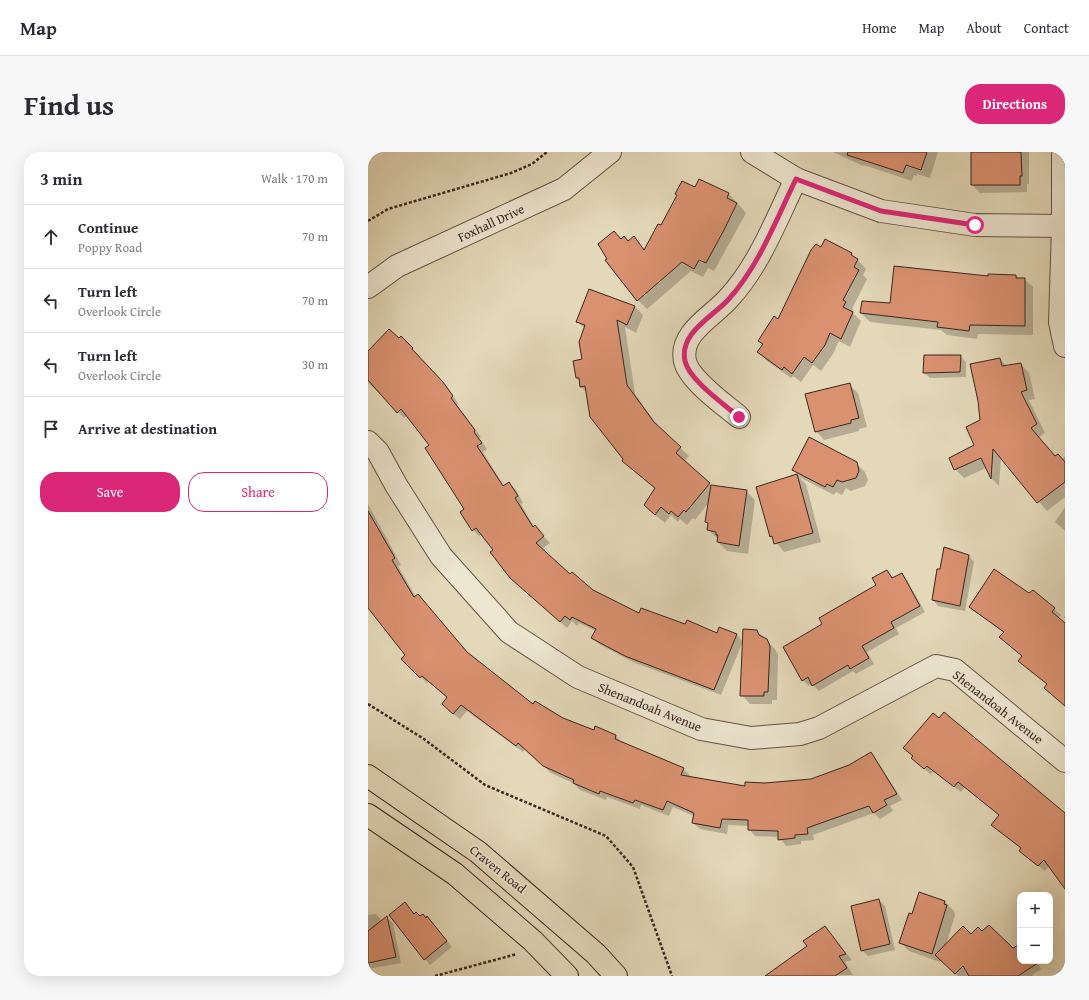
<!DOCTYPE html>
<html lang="en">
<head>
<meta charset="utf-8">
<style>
	:root { --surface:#fff; --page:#f7f7f7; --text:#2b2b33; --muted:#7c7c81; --line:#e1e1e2; --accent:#db2777 }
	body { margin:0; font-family:"Gentium Book Plus",serif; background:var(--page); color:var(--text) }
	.controls { position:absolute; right:12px; bottom:12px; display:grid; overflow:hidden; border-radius:8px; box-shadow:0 4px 16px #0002 }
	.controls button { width:36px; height:36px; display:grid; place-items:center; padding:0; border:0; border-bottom:1px solid var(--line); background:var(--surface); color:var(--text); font:20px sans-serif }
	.stop { position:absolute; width:12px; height:12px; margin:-9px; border:3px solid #db2777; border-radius:50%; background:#fff }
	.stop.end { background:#db2777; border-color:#fff; box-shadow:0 1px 4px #0008 }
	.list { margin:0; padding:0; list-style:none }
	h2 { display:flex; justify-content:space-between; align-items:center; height:52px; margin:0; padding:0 16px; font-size:17px }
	h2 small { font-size:13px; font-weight:400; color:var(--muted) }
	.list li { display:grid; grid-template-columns:26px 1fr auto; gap:12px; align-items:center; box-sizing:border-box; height:64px; padding:0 16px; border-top:1px solid var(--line) }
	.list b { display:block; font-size:15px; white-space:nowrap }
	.list p { margin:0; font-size:13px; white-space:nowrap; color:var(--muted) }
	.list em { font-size:13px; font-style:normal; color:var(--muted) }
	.actions { display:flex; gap:8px; padding:12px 16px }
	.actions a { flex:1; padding:9px 0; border:1px solid var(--accent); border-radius:16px; text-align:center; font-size:14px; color:var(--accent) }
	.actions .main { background:var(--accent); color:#fff }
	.icon { flex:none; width:22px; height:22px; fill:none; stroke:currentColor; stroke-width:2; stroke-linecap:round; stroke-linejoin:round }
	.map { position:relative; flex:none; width:697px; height:824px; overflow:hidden; border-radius:16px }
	header { display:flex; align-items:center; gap:24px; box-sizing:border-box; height:56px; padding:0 20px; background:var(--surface); border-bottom:1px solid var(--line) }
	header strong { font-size:19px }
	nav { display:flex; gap:22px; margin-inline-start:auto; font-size:14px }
	.intro { display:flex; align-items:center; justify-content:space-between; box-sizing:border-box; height:96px; padding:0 24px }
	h1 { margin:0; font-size:28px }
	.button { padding:10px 18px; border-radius:16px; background:var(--accent); color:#fff; font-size:14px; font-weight:700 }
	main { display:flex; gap:24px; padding:0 24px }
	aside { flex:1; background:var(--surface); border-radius:16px; box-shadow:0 4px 16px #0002 }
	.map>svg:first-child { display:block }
	.shadow { fill:#0003 }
	.building { fill:#d99170; stroke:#3a251e }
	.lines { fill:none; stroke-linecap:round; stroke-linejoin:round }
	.minor-casing { stroke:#645244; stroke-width:24 }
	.major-casing { stroke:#3a251e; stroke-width:24 }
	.path { stroke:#3a251e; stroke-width:2.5; stroke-dasharray:3 2; stroke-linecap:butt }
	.minor { stroke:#ede6d1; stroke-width:22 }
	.major { stroke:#e3d8b8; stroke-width:22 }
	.route { stroke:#db2777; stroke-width:5 }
	.labels { text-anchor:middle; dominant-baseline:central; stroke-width:3.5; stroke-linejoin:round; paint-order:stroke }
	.street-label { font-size:13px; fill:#3a251e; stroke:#ede6d1 }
</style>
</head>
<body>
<header>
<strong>Map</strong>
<nav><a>Home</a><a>Map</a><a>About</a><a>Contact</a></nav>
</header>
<div class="intro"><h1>Find us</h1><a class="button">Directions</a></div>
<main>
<aside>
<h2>3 min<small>Walk · 170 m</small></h2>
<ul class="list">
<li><svg class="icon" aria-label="ahead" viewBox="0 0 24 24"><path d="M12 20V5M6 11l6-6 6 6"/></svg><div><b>Continue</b><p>Poppy Road</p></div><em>70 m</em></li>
<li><svg class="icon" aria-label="left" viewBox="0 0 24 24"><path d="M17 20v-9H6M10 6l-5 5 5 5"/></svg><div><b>Turn left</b><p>Overlook Circle</p></div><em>70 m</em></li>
<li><svg class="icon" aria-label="left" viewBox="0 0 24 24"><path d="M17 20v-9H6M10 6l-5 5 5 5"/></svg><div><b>Turn left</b><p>Overlook Circle</p></div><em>30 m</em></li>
<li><svg class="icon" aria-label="arrive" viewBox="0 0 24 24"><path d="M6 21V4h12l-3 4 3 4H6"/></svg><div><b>Arrive at destination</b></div></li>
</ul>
<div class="actions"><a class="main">Save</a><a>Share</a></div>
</aside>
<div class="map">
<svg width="697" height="824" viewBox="0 0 697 824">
	<rect width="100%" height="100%" fill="#e3d8b8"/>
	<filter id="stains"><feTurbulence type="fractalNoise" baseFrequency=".005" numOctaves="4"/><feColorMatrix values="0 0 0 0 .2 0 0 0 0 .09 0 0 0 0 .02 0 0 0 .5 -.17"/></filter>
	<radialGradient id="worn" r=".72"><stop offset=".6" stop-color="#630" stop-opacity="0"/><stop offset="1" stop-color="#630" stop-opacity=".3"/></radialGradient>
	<g class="shadow">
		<polygon points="465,0 570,0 562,26 549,22 549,24 546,23 544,29 496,13 495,14"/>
		<polygon points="604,0 661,0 661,32 659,32 659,40 612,41 604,33"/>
		<polygon points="328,36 361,42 378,61 346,119 340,116 335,125 323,119 279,157 270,148 253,88 261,90 266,86 277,98 293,74"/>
		<polygon points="453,96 483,101 498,117 495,123 499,127 484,157 486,159 485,161 493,169 482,195 471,189 465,202 453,219 445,213 433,230 425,224 423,226 399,209 391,200"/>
		<polygon points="621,123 648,124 651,127 656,127 665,135 665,183 610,182 609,187 579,183 573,178 502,170 493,161 621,125"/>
		<polygon points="266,154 275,163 268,181 257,175 267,242 292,277 321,304 316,310 344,334 378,339 387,348 380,402 359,399 350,390 350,387 340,378 341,373 338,370 341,350 327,368 325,366 319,373 312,367 310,370 303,363 297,371 286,362 287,337 255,309 256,307 219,241 213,235 212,229 209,226 215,208 217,177 210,170"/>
		<polygon points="31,188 51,203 49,204 81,238 90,251 89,253 113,285 111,286 119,297 115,300 136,334 141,331 148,338 155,351 153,352 166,375 182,391 174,397 202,424 225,439 272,463 349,482 368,482 375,489 353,543 265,510 231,492 224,486 228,479 211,471 209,474 204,469 199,476 150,433 114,382 111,384 105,378 98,358 63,293 39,264 36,266 13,241 12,242 0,231 0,200"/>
		<polygon points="592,204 598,210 598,225 562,226 556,221"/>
		<polygon points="632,207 639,214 653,212 661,221 667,247 661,248 677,281 671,285 688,305 694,307 697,305 697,345 679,359 633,306 631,334 624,327 618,316 596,326 587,317 608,294 613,269"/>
		<polygon points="481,233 490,241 499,275 491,277 491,279 456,288 448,279"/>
		<polygon points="488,311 497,320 500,328 497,334 483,339 478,336 474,343 468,340 466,343 431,325 438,332 453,390 416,400 403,384 390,336 431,323 425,318"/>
		<polygon points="0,352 33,413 30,414 48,445 101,503 165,553 226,580 248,584 254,591 315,617 322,623 321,625 378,635 397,632 443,628 481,614 503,601 509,608 534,648 522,654 525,659 512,667 506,661 445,683 446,688 433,689 433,692 418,694 411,685 387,684 381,677 381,674 360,673 359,682 332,677 325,671 326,664 305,655 301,664 273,653 272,657 239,645 238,648 212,638 205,631 183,621 157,597 155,600 99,559 92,567 81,559 80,546 61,530 59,531 35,507 39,503 0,454"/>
		<polygon points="697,355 697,379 687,370"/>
		<polygon points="601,404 606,410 597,459 570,454 565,448"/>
		<polygon points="519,419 525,427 534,422 539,428 557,460 528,476 531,482 499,500 506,512 488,522 485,519 451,539 444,532 441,534 435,528 456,473 509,434"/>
		<polygon points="661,442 686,457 693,463 690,466 697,473 697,553 680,533 658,515 655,505 636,481 602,455"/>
		<polygon points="389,479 407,497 410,503 409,548 404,548 404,552 382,552 374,543"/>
		<polygon points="544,606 697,662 697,734 681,714 677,719 659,705 652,699 654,697 625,673 632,664 597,635 593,640 565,619 563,623"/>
		<polygon points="552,742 577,750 586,759 587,763 578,793 614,781 645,797 652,793 652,809 668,809 673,817 664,823 665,824 590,824 573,808 572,810 541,799 532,790"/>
		<polygon points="511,748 517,754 527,798 500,804 494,798"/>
		<polygon points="37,752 47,762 65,772 84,795 62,813 57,807"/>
		<polygon points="8,762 14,769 19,766 25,771 33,811 0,817 0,763"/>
		<polygon points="457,775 484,808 477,810 485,823 414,824"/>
	</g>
	<g class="building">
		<polygon points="480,0 559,0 553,18 538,13 535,21 479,3"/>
		<polygon points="603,0 653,0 654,24 652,24 652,33 603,33"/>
		<polygon points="331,27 361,41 359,46 369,51 356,78 338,111 331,108 326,117 314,110 269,149 237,108 239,107 230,92 246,79 253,87 256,84 260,89 266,84 276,98 290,72 293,73 309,43 307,42 314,29 327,35"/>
		<polygon points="457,87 484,101 483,103 490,107 486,115 491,118 475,148 478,150 475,155 485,160 473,187 462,181 457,193 444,211 436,205 424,222 416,215 414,218 389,200 395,192 390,189 406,164 410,167 443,98 448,92 453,95"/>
		<polygon points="526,114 620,124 620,122 648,123 648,126 657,126 657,174 602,173 601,179 569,175 570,170 492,161 494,149 522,151"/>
		<polygon points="221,137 267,154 259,173 249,168 259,233 286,270 313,295 308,301 342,331 318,360 316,358 310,365 303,359 301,362 293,355 287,363 276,353 287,336 254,309 255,307 222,265 217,234 212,235 211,226 208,226 205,209 214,207 211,190 217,173 208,170"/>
		<polygon points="21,177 31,186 33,184 45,196 44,197 75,230 85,244 83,246 107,278 106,280 114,291 109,294 135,334 141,330 150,344 147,346 165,375 167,373 176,384 168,391 202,422 204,420 225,438 271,461 273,456 317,472 319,468 349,481 351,475 369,482 346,538 257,504 223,486 228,477 204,465 202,468 197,464 192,470 142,426 122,400 125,398 108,376 104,379 92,360 96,357 57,296 61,293 33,257 29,261 0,228 0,199"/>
		<polygon points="556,203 593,203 592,220 555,221"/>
		<polygon points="632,206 634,214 653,211 659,238 653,240 669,272 663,276 687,304 690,302 697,310 697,330 669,351 625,297 623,327 613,306 586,318 581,306 606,293 598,275 612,268 610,249 602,212"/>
		<polygon points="482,231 491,266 483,268 483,271 447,280 437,242"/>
		<polygon points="441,285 489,310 491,319 488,326 474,330 469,328 465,335 459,332 457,335 424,318"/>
		<polygon points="429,322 445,381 406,392 404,384 402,385 388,335"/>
		<polygon points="343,333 379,338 371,394 349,390 350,383 348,383 348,380 339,378 340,371 337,370"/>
		<polygon points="0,359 27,406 24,408 46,445 50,442 99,500 165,552 167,549 195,566 226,578 227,574 248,583 247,587 316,616 313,623 377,634 377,630 397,631 443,627 481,613 503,600 529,642 516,648 519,653 505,661 501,654 439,676 440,682 427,683 427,686 410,688 410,679 380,678 380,668 354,667 352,676 324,671 326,661 299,649 295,658 267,648 265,651 232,639 231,642 205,631 206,628 175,614 150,591 148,594 93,553 85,562 74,552 79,545 54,524 52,526 33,507 37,503 0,456"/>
		<polygon points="576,395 601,403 592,454 564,448 569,417 572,417"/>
		<polygon points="626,417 661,441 665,438 687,456 684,460 697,471 697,554 676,536 679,532 650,509 654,504 631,485 636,480 601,455"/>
		<polygon points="519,418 524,426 534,421 552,454 523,470 526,476 494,494 501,506 482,517 480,513 444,534 440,525 434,529 415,495 454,472 451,466 508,433 504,426"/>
		<polygon points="375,477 389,478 391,483 399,487 402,494 400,540 396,540 396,544 372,544"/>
		<polygon points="576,560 697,661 697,737 676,708 670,714 651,699 653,696 623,673 631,663 590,630 586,635 559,614 556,617 543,606 545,604 535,596 565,561 571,566"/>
		<polygon points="551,740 577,749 576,752 579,753 564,802 531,791 541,761 544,762"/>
		<polygon points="511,747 522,792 493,799 483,754"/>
		<polygon points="37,750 46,762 48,760 52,764 55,762 58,766 59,764 79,789 56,808 21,763"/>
		<polygon points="19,764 28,805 0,811 0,779"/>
		<polygon points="621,773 645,796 652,792 652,809 673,809 650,824 601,824 595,814 587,822 567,803 595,774 603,782 610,775 614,779"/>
		<polygon points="457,774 478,802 471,804 479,816 467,824 397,824 439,794 435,789"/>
	</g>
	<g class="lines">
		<defs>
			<g id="minor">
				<polyline points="384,0 428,27 513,59 607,73 697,74"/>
				<polyline points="695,0 695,74 692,170 697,194"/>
				<polyline points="0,135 29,114 196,37 242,0"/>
				<path d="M371,265C357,253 321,228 317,209C311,181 344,165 360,147C391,114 408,68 428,27"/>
				<polyline points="0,290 10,300 28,333 73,404 141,480 210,525 333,577 383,586 432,582 451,576 568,514 587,518 697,609"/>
			</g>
			<g id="major">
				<polyline points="0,624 110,700 228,802 248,824"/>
				<polyline points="0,663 87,722 165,789 199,824"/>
			</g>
		</defs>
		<use href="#minor" class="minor-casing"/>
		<use href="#major" class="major-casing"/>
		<g class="path">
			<polyline points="0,69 20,57 143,21 164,12 179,0"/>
			<polyline points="0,552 56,587 117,633 238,684 265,715 304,824"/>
			<polyline points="67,824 149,802"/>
		</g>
		<use href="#minor" class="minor"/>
		<use href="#major" class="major"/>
	</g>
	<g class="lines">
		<path class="route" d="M371,265C357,253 321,228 317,209C311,181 344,165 360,148C391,114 408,68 428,27L513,59L607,73"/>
	</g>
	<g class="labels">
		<g class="street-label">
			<text transform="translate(123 71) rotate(-25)">Foxhall Drive</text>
			<text transform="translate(282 555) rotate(22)">Shenandoah Avenue</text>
			<text transform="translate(630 555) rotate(38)">Shenandoah Avenue</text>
			<text transform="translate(130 717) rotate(39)">Craven Road</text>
		</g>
	</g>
	<rect width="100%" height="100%" filter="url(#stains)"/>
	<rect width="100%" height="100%" fill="url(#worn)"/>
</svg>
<div class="controls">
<button>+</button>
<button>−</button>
</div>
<div class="stop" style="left:607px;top:73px"></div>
<div class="stop end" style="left:371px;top:265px"></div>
</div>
</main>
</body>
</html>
